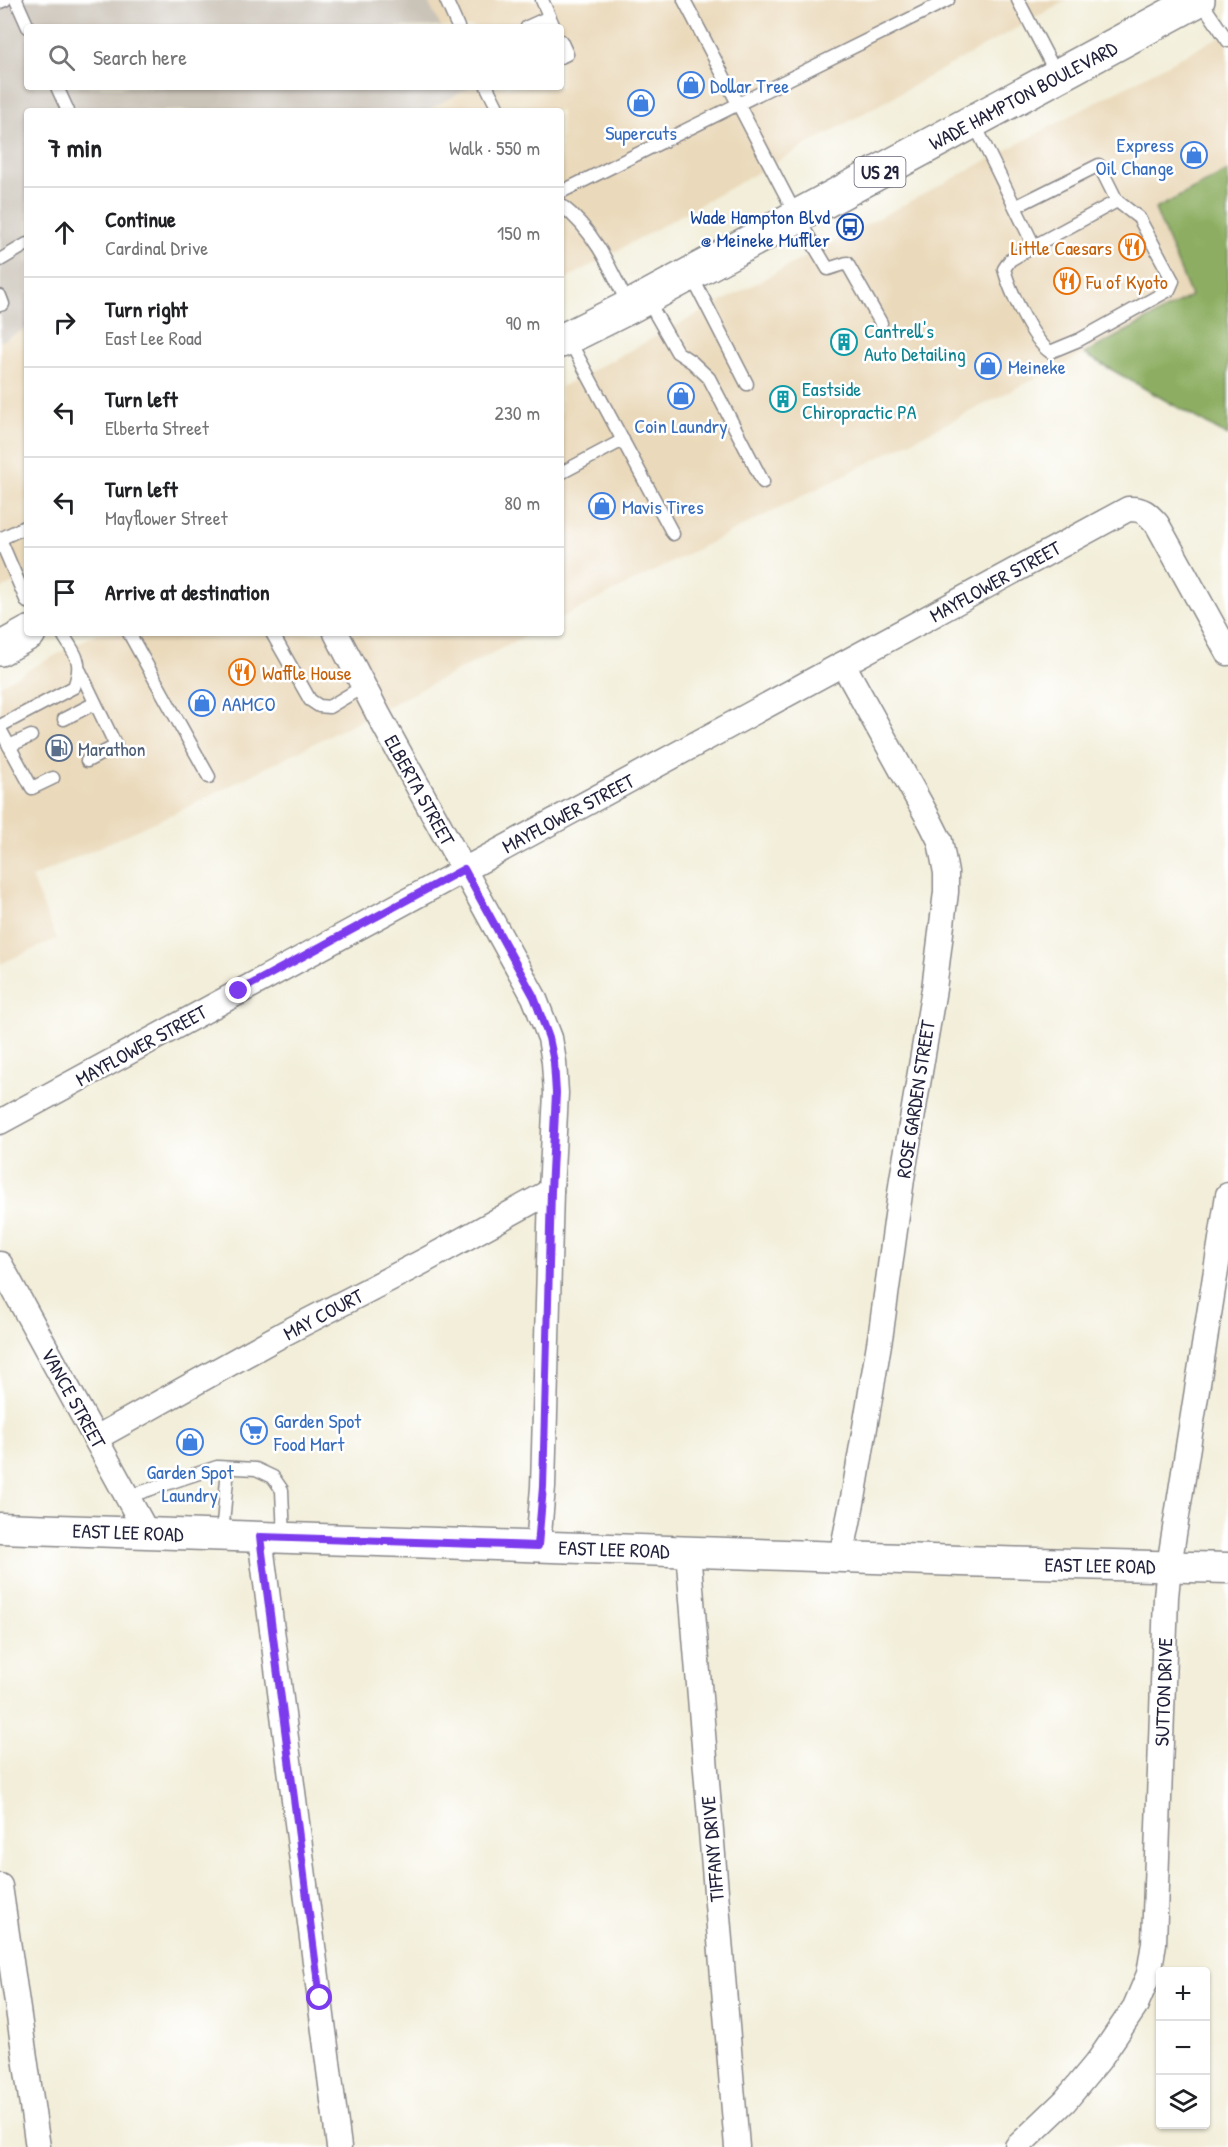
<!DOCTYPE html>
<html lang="en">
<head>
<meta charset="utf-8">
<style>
	:root { --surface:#fff; --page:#f2f2f2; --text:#202124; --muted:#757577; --line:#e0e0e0 }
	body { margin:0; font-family:"Patrick Hand",sans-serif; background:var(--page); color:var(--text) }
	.controls { position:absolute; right:18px; bottom:18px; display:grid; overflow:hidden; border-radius:6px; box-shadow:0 2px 4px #0004 }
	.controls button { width:54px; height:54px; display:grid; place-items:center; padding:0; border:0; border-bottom:2px solid var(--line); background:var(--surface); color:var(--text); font:30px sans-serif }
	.stop { position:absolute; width:18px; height:18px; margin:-14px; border:4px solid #7c3aed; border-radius:50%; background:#fff }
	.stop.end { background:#7c3aed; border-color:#fff; box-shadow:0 2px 6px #0008 }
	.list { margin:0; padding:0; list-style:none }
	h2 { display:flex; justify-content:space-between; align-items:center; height:78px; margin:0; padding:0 24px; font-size:26px }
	h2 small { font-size:20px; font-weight:400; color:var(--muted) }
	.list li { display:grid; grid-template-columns:39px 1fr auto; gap:18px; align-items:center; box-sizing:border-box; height:90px; padding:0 24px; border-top:2px solid var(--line) }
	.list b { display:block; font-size:22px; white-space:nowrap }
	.list p { margin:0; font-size:20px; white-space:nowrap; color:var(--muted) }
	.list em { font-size:20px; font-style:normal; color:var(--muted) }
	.icon { flex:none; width:33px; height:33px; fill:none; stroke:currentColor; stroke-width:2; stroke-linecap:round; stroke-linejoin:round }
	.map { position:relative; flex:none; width:1228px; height:2147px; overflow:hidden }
	.search { position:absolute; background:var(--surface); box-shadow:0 2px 4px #0004; left:24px; top:24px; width:540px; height:66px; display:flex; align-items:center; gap:15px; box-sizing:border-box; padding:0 21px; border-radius:6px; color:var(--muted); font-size:22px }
	.panel { position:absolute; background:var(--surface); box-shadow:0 2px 4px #0004; left:24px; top:108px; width:540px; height:528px; border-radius:6px }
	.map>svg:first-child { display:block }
	.built { fill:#ead9ba }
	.industrial { fill:#cac3b8 }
	.forest { fill:#8dae62; stroke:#58684e; stroke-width:1.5 }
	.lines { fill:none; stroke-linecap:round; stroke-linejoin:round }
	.service-casing { stroke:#8a888a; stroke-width:15 }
	.minor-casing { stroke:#8a888a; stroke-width:27 }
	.tertiary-casing { stroke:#8a888a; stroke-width:33 }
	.primary-casing { stroke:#8a888a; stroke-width:36 }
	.service { stroke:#fff; stroke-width:12 }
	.minor { stroke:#fff; stroke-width:24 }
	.tertiary { stroke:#fff; stroke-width:30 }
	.primary { stroke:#fff; stroke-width:33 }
	.route { stroke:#7c3aed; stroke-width:8 }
	.labels { text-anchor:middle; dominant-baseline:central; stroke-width:5; stroke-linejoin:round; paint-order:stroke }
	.shield { fill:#fff; stroke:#646476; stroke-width:1.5 }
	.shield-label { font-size:18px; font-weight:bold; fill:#22223b }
	.shop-label { font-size:20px; fill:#366cbe; stroke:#fff; text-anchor:start }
	.street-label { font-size:20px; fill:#22223b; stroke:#fff }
	.transit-label { font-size:20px; fill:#164399; stroke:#fff; text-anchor:end }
	.food-label { font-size:20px; fill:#c56008; stroke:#fff; text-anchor:start }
	.culture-label { font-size:20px; fill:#0d838f; stroke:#fff; text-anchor:start }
	.service-label { font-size:20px; fill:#4e5e75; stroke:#fff; text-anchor:start }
</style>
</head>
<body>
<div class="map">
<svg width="1228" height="2147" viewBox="0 0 1228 2147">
	<rect width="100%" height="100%" fill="#fff"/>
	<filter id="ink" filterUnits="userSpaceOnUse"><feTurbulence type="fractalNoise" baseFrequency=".0167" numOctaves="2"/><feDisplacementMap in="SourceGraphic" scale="12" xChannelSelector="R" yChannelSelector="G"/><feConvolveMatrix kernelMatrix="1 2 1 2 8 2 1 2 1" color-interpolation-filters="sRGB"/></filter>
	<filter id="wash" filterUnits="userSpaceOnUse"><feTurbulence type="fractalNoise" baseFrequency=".008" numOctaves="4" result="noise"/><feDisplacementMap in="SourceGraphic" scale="24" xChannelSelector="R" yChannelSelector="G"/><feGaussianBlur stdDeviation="1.35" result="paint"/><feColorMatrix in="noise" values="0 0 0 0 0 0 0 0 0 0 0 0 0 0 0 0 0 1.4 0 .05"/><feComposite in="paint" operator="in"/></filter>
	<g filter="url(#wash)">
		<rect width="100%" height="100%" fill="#f2eed9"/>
		<g class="built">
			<polygon points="427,0 1067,0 561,282 561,111 426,111 471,87 561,87 561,27 441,27"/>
			<polygon points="1228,32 1228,171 1155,209 1191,296 1084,354 561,618 561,387"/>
			<polygon points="27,328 27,576 0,590 0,342"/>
			<polygon points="97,633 532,633 188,807 31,878 57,939 0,964 0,685"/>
		</g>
		<polygon class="industrial" points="0,0 427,0 441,27 27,27 27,87 471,87 426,111 27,111 27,328 0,342"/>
		<polygon class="forest" points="1228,171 1228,436 1084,354 1191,296 1155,209"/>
	</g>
	<g filter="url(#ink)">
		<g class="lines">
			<defs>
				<g id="service">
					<polyline points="16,0 28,27"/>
					<polyline points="446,0 458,27"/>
					<polyline points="542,0 554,27"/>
					<polyline points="684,0 797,217 828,269 847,263 881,323"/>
					<polyline points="1018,0 1057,75"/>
					<polyline points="1200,0 1228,41"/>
					<polyline points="0,2 5,0"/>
					<polyline points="527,27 549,17"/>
					<polyline points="561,41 567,54 561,57"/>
					<polyline points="57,87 68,111"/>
					<polyline points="487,87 499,111"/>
					<polyline points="974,123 1034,246 1117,201 1099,165 1015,207"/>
					<polyline points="561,192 948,0"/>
					<path d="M561,205C595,231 611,269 629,307"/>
					<path d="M1034,246L1010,260L1004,269C1010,291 1032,339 1050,352L1079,340L1169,290L1173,281L1139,218L1117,201"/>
					<polyline points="0,260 27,244"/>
					<polyline points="691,275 747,384"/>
					<polyline points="0,296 3,304 0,305"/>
					<polyline points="647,299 677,352 692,362 709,378 763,482"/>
					<polyline points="568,338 673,534"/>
					<polyline points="561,473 623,440"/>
					<polyline points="0,539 27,602"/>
					<polyline points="0,539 27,526"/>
					<polyline points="129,633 209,777"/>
					<polyline points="272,633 310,700 319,706 329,707 364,686"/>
					<polyline points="80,671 116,746 87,761"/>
					<polyline points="64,719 95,703"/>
					<path d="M0,726L74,687C84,660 75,655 62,633"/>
					<polyline points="0,729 32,788 53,778"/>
					<polyline points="9,746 31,736"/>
					<polyline points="127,1497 217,1467 256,1469 273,1477 282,1490 284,1538"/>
					<polyline points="222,1535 228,1468"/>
				</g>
				<g id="minor">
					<polyline points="336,633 378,714 534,997 550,1038 554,1062 556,1093 551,1191 543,1487 538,1546"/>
					<path d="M0,1122L1128,509C1143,508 1148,514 1157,524L1228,653"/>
					<polyline points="0,1264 147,1533"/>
					<polyline points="96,1438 283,1334 424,1261 551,1191"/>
					<polyline points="260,1537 339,2147"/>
					<polyline points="688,1551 737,2147"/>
					<polyline points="841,1557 854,1493 881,1332 902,1179 934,989 946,892 946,873 940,841 931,823 843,664"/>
					<polyline points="0,1886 38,2147"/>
					<polyline points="1017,2147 1065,2101 1099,2060 1135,2007 1149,1974 1154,1943 1166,1597 1169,1566 1228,1195"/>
				</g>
				<polyline id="tertiary" points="0,1528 961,1561 1228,1568"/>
				<g id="primary">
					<polyline points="561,341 629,307 1198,0"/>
					<polyline points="0,649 29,633"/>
				</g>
			</defs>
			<use href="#service" class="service-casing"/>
			<use href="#minor" class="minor-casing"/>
			<use href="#tertiary" class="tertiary-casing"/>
			<use href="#primary" class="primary-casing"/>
			<use href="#service" class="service"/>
			<use href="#minor" class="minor"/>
			<use href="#tertiary" class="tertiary"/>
			<use href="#primary" class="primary"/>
		</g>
	</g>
	<g class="lines" filter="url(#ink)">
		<polyline class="route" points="239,991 464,869 534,997 549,1038 554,1062 556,1093 551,1191 543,1487 538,1546 260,1537 320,1998"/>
	</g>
	<defs>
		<symbol id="shop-ring" viewBox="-11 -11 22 22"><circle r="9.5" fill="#fff" stroke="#3f7fe0" stroke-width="1.5"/><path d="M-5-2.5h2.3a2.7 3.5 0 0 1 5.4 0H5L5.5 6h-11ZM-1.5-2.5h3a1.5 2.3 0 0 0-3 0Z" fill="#3f7fe0"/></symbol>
		<symbol id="bus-ring" viewBox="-11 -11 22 22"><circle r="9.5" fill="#fff" stroke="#1a4fb4" stroke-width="1.5"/><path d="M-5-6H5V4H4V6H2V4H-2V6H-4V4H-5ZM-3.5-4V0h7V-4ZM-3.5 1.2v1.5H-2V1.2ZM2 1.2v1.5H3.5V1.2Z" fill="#1a4fb4"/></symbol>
		<symbol id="restaurant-ring" viewBox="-11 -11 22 22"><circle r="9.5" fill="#fff" stroke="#e8710a" stroke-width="1.5"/><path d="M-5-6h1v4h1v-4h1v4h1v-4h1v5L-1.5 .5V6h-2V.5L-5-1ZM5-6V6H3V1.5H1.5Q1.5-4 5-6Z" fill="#e8710a"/></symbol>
		<symbol id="building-ring" viewBox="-11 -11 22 22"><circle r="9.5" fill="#fff" stroke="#0f9aa8" stroke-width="1.5"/><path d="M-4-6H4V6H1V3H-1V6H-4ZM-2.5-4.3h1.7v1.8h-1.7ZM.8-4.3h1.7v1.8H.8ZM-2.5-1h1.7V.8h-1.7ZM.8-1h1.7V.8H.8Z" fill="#0f9aa8"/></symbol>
		<symbol id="fuel-ring" viewBox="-11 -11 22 22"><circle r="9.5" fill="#fff" stroke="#5c6f8a" stroke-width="1.5"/><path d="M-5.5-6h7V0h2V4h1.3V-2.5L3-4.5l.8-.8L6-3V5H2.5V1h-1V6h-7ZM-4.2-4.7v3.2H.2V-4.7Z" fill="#5c6f8a"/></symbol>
		<symbol id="supermarket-ring" viewBox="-11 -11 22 22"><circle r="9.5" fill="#fff" stroke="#3f7fe0" stroke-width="1.5"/><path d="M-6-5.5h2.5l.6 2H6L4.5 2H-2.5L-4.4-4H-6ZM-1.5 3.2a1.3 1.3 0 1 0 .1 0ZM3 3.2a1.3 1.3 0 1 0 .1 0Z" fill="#3f7fe0"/></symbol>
	</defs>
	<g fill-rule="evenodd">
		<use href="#shop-ring" x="676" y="70" width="30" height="30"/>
		<use href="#shop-ring" x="626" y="88" width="30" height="30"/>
		<use href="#shop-ring" x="1179" y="140" width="30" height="30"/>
		<use href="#bus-ring" x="835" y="212" width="30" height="30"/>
		<use href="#restaurant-ring" x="1117" y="232" width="30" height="30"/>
		<use href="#restaurant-ring" x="1052" y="266" width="30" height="30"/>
		<use href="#building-ring" x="829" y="327" width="30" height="30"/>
		<use href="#shop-ring" x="973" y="351" width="30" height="30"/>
		<use href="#shop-ring" x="666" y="381" width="30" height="30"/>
		<use href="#building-ring" x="768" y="384" width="30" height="30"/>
		<use href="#shop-ring" x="587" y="491" width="30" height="30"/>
		<use href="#restaurant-ring" x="227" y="657" width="30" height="30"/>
		<use href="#shop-ring" x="187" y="688" width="30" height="30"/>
		<use href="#fuel-ring" x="44" y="733" width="30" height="30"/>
		<use href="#supermarket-ring" x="239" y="1416" width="30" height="30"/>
		<use href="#shop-ring" x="175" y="1427" width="30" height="30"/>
	</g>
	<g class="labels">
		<rect class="shield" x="854.5" y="157" width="51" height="30" rx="4.5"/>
		<g class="shield-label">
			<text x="880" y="172">US 29</text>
		</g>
		<g class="shop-label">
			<text x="710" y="85">Dollar Tree</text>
			<text x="641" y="132" text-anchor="middle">Supercuts</text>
			<text x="1174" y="144" text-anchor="end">Express<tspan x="1174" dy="23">Oil Change</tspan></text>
			<text x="1008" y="366">Meineke</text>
			<text x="681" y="425" text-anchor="middle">Coin Laundry</text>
			<text x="622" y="506">Mavis Tires</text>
			<text x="222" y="703">AAMCO</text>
			<text x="274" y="1420">Garden Spot<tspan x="274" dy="23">Food Mart</tspan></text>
			<text x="190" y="1471" text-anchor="middle">Garden Spot<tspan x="190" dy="23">Laundry</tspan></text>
		</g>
		<g class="street-label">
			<text transform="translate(1023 95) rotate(-28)">WADE HAMPTON BOULEVARD</text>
			<text transform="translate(995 581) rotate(-29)">MAYFLOWER STREET</text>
			<text transform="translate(420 790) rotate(61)">ELBERTA STREET</text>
			<text transform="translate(568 813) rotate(-28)">MAYFLOWER STREET</text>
			<text transform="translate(141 1045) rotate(-29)">MAYFLOWER STREET</text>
			<text transform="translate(915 1099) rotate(-81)">ROSE GARDEN STREET</text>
			<text transform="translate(323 1314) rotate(-28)">MAY COURT</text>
			<text transform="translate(74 1398) rotate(61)">VANCE STREET</text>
			<text transform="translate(128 1532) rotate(2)">EAST LEE ROAD</text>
			<text transform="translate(614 1549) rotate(2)">EAST LEE ROAD</text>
			<text transform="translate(1100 1565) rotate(1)">EAST LEE ROAD</text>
			<text transform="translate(1163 1692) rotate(-88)">SUTTON DRIVE</text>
			<text transform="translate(712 1849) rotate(-95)">TIFFANY DRIVE</text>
		</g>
		<g class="transit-label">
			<text x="830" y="216">Wade Hampton Blvd<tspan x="830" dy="23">@ Meineke Muffler</tspan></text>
		</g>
		<g class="food-label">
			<text x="1112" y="247" text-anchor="end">Little Caesars</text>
			<text x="1086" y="281">Fu of Kyoto</text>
			<text x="262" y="672">Waffle House</text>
		</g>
		<g class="culture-label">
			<text x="864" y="330">Cantrell's<tspan x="864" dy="23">Auto Detailing</tspan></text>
			<text x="802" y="388">Eastside<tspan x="802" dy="23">Chiropractic PA</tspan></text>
		</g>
		<g class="service-label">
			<text x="78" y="748">Marathon</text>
		</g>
	</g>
</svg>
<div class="controls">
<button>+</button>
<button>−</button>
<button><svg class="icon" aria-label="layers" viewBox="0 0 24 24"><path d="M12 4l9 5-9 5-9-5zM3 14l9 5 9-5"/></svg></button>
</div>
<div class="stop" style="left:320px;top:1998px"></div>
<div class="stop end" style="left:239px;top:991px"></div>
<div class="search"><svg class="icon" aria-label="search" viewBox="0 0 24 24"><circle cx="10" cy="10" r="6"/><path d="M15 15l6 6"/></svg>Search here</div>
<section class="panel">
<h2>7 min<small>Walk · 550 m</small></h2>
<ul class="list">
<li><svg class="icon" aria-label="ahead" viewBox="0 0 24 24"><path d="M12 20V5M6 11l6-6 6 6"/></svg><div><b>Continue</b><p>Cardinal Drive</p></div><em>150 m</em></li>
<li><svg class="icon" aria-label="right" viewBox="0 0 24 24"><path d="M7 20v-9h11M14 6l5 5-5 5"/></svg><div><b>Turn right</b><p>East Lee Road</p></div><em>90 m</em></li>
<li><svg class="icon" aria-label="left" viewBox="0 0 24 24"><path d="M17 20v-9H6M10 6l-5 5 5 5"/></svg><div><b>Turn left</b><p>Elberta Street</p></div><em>230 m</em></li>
<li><svg class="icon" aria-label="left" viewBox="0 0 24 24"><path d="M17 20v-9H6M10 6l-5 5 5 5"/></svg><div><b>Turn left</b><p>Mayflower Street</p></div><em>80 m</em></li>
<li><svg class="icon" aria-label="arrive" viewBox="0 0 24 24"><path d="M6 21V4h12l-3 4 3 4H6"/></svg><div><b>Arrive at destination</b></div></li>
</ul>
</section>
</div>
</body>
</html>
